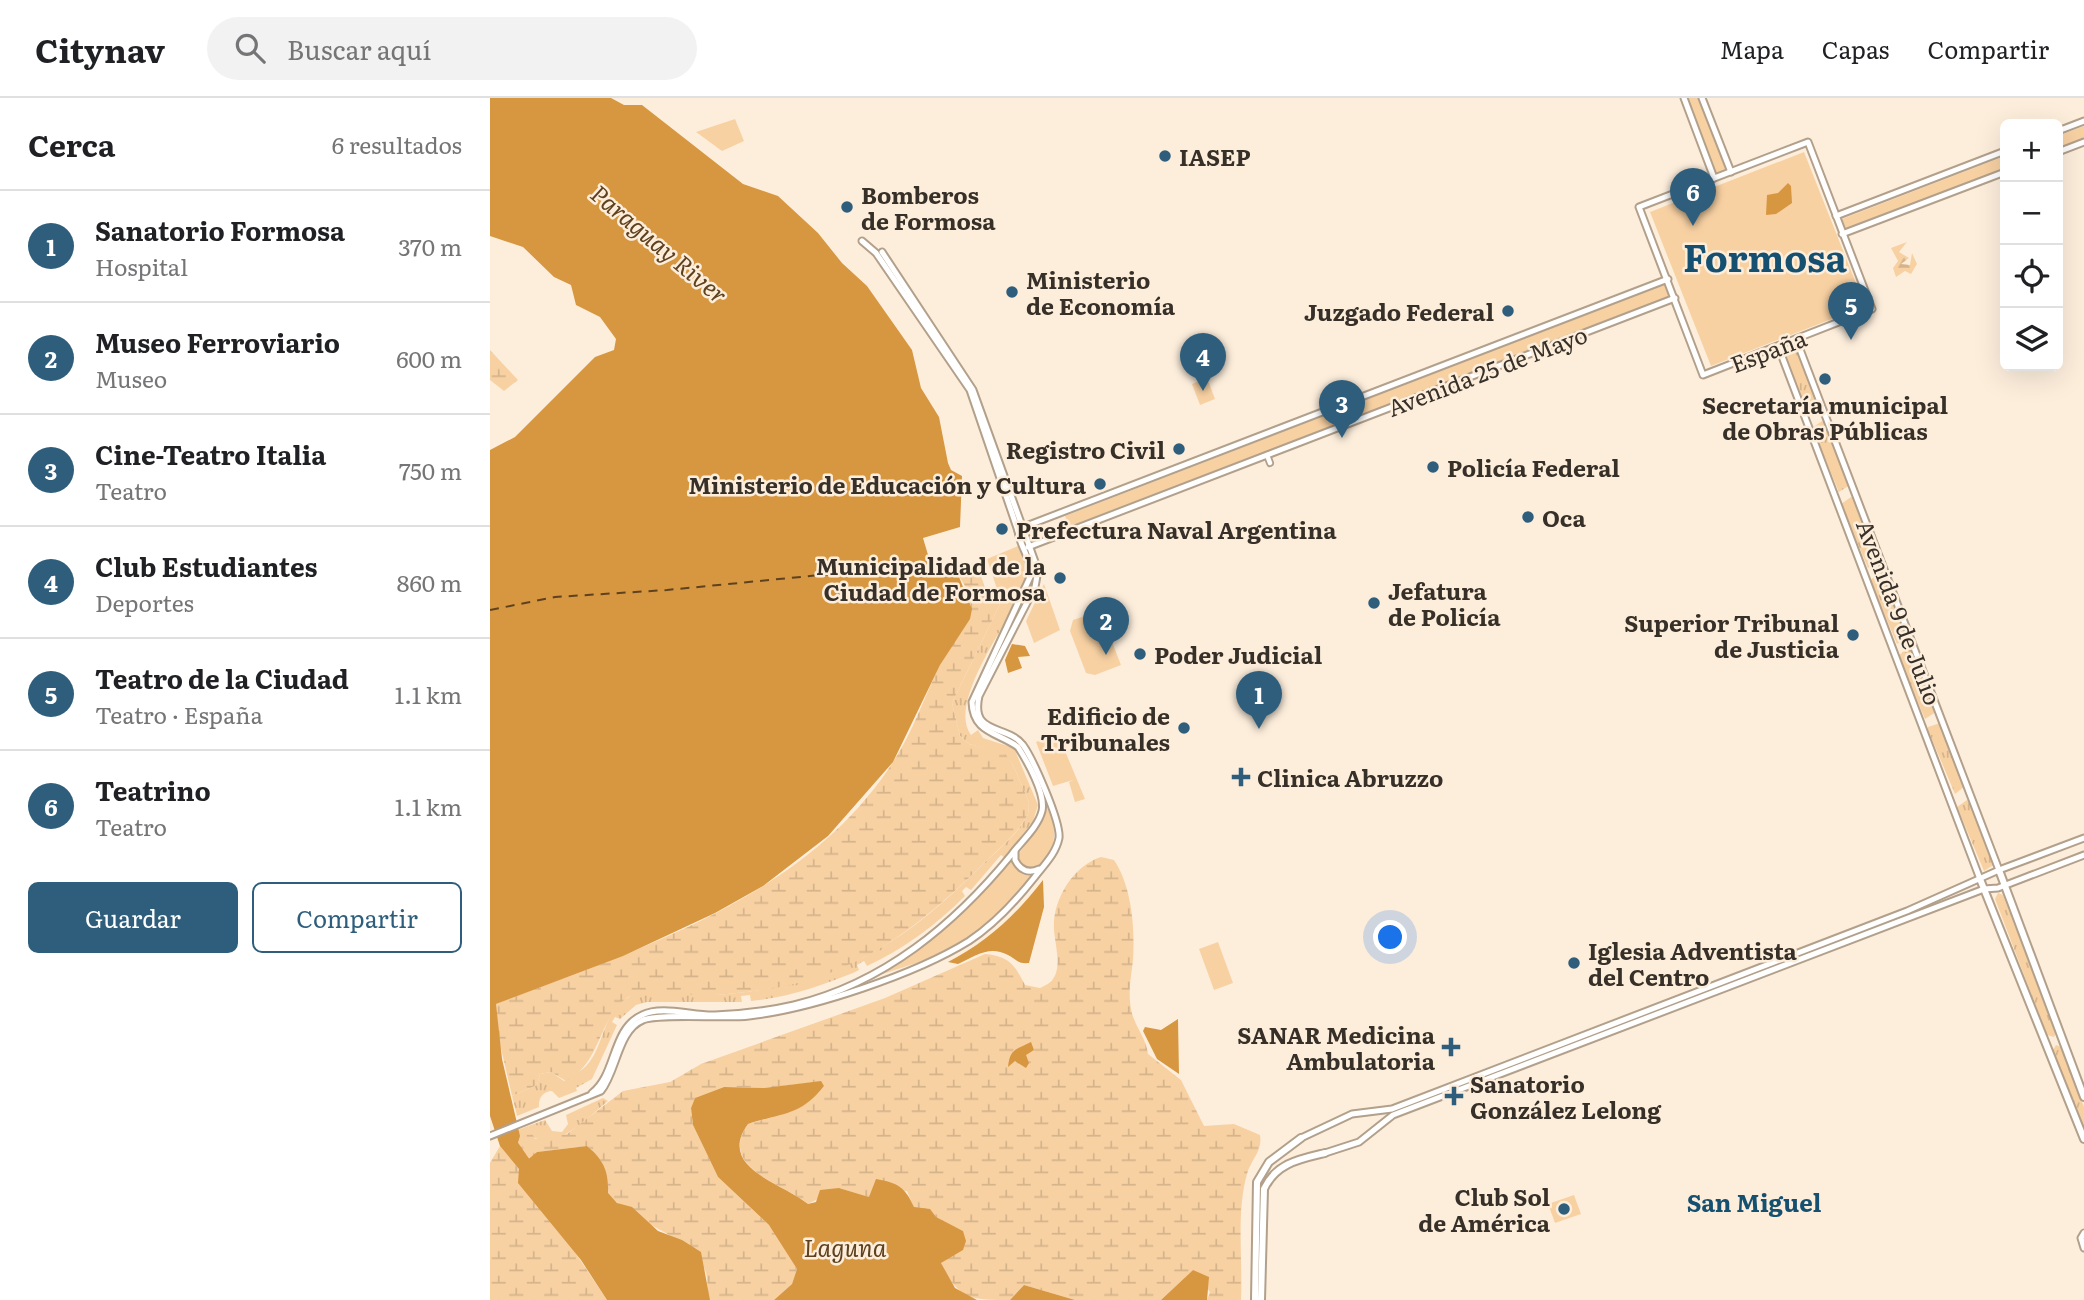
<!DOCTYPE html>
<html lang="es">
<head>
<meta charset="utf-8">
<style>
	:root { --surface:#fff; --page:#f2f2f2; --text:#202124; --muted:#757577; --line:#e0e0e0; --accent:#2e5e7c }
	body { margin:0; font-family:Literata,serif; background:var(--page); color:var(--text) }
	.controls { position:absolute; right:21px; top:21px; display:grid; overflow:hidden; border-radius:10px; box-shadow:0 7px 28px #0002 }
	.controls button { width:63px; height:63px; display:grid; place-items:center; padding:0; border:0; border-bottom:2px solid var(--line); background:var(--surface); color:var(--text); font:35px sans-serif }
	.you { position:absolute; left:901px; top:840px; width:24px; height:24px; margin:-18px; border:5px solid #fff; border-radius:50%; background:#1a73e8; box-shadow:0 0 0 10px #1a73e833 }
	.badge { display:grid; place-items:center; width:46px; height:46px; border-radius:50%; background:var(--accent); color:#fff; font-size:23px; font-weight:700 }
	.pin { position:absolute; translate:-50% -58px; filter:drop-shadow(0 2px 4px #0008) }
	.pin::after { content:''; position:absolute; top:37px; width:24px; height:21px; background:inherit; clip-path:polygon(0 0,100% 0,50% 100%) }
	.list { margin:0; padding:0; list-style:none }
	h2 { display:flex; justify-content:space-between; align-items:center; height:91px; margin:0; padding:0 28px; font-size:30px }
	h2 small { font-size:23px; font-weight:400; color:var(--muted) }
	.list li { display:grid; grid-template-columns:46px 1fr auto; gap:21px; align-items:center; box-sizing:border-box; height:112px; padding:0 28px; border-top:2px solid var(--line) }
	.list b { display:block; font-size:26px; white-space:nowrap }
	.list p { margin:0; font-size:23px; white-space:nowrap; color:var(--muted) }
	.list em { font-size:23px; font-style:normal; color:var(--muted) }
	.actions { display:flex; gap:14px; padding:21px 28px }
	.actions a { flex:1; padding:16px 0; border:2px solid var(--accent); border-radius:10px; text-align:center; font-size:24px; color:var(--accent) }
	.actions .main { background:var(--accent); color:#fff }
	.icon { flex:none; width:38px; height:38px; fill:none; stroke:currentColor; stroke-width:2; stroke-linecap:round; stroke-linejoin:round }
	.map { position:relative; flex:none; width:1594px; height:1202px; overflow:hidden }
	header { display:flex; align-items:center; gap:42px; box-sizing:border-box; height:98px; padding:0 35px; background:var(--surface); border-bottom:2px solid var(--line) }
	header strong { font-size:33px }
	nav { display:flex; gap:38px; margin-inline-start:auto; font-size:24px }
	.search { width:490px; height:63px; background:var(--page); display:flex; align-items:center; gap:18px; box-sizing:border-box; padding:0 24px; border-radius:38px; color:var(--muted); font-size:26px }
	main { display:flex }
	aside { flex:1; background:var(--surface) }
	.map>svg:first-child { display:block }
	.grass { fill:url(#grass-tufts) }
	.forest { fill:url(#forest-firs) }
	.wetland { fill:url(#wetland-marsh) }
	.park { fill:#f8d1a3 }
	.water { fill:#d79640 }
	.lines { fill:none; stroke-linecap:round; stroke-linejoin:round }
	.river { stroke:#d79640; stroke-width:8 }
	.ferry { stroke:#5e421f; stroke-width:2; stroke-dasharray:9 7; stroke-linecap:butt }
	.tertiary-casing { stroke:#b2a08b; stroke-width:8 }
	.secondary-casing { stroke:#b2a08b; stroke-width:9 }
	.primary-casing { stroke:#b2a08b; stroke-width:10 }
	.tertiary { stroke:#fff; stroke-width:4.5 }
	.secondary { stroke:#fff; stroke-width:5 }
	.primary { stroke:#fff; stroke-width:6 }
	.poi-dot { fill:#2e5e7c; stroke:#fdeedc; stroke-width:2.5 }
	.labels { text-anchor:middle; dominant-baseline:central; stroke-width:5; stroke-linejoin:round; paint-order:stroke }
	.poi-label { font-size:23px; font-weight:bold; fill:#373028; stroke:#fdeedc; text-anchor:start }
	.street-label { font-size:23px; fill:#373028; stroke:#fdeedc }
	.water-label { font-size:24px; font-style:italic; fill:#5e421f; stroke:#fdeedc }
	.neighbourhood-label { font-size:24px; font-weight:bold; fill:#155071; stroke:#fdeedc }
	.town-label { font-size:37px; font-weight:bold; fill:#155071; stroke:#fdeedc }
</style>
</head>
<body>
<header>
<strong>Citynav</strong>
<div class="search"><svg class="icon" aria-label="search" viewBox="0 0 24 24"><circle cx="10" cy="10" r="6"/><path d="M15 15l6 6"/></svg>Buscar aquí</div>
<nav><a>Mapa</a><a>Capas</a><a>Compartir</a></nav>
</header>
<main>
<aside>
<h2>Cerca<small>6 resultados</small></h2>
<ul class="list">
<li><span class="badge">1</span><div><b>Sanatorio Formosa</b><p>Hospital</p></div><em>370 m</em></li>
<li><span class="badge">2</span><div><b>Museo Ferroviario</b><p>Museo</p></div><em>600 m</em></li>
<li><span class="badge">3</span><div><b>Cine-Teatro Italia</b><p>Teatro</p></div><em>750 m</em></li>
<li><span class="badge">4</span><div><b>Club Estudiantes</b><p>Deportes</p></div><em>860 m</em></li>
<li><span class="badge">5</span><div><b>Teatro de la Ciudad</b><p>Teatro · España</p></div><em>1.1 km</em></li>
<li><span class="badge">6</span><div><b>Teatrino</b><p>Teatro</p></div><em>1.1 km</em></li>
</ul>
<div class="actions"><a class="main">Guardar</a><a>Compartir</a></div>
</aside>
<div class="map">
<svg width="1594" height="1202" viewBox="0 0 1594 1202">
	<defs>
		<pattern id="grass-tufts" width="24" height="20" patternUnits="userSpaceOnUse" patternTransform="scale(1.75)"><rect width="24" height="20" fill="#f8d1a3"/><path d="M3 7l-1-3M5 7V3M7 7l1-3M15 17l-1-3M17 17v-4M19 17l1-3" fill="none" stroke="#d5b48c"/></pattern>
		<pattern id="forest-firs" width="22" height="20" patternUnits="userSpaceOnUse" patternTransform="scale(1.75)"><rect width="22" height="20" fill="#f8d1a3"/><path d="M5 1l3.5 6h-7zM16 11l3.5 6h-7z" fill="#d5b48c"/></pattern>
		<pattern id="wetland-marsh" width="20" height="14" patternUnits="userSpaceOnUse" patternTransform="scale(1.75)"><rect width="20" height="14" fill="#f8d1a3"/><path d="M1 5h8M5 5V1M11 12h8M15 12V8" fill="none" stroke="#d5b48c"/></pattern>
	</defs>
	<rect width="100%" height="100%" fill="#fdeedc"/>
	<g class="grass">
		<polygon points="1303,247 1307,248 1331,311 1320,318 1293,255"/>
		<polygon points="1332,323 1336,324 1360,387 1349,394 1322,330"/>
		<polygon points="1361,399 1364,400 1389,463 1378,470 1351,406"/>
		<polygon points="1390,475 1394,476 1418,539 1407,546 1380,482"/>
		<path d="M507,491L525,499L523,510C508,539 459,608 481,637L488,632L493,640L524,650L548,707L543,723L515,760L511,757L481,792L476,789L472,793L475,798C446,827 414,851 377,868L374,863L367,867L369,872L363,875C330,888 296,900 261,903L260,897L251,898L252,904H157L146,907L130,921L125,919L122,924L127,927L102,981L86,990L87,993L69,1000L62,993C53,993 48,1001 49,1009L27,1018L22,998L47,987L50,976L61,974L74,983C81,978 90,974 96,968C114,950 113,913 137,900C159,887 210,898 237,896C347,886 411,848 488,771C504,755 528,737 538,716L539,704L523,667L514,655L479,646L470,638L462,605L510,506L501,498Z"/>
		<polygon points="1418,550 1422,552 1446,614 1435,621 1408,558"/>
		<polygon points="1450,625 1475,688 1465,696 1438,632 1438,629"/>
		<polygon points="1477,702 1481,703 1505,766 1494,773 1467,709"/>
		<polygon points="1508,795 1513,797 1566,935 1564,939 1557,937 1505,801"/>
		<polygon points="1566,947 1571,949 1594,1009 1594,1034 1563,952"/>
		<path d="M113,1000L118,1003C98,1019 70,1051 42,1039L38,1028L55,1022L62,1033L72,1034L78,1026L76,1017Z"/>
	</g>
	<polygon class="forest" points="1417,144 1409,154 1419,160 1411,166 1420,167 1422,155 1427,166 1421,176 1415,173 1406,179 1403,170 1408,163 1401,150"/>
	<g class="wetland">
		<polygon points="0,252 28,282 14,293 0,282"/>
		<path d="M486,464L497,495L510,506L462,605L470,638L479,646L514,654L523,667L539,704L538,716C528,736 507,752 491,768C427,831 364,880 272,892C251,895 229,897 208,897C184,896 161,893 138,899C108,920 111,966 76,983L61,974L50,976L47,987L22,998L7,933L6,906C148,851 316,800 403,664C421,637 433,603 447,573C467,529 501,520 464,471Z"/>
		<path d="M611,759L624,762C642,789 645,830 643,862C641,880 638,893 641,911C644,928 656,939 658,956L691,982L714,1028L744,1026L770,1037C773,1053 761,1061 757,1076C746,1115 753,1162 751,1202H717L720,1194L703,1172L671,1202H585L534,1187L520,1202C482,1202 468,1202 451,1165L461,1158L473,1133L424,1110L417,1093L379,1099L349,1090L318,1106C293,1085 227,1070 258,1026C288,1017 314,1015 334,988L326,984L274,990L234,989L205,1000L201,1010L203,1027L228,1079L282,1130L307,1171L302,1186L284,1202H220C216,1192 219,1178 214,1170C192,1133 148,1128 118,1096C119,1074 114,1062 97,1048L47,1054L37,1067L20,1035L38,1028L45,1041L77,1036L133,993L180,984L211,966L395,900L495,856C519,858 525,867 535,887L550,890C554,888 561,885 563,881C572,869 565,846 564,832C562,802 583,768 611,759Z"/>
		<polygon points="10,1048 29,1071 117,1202 0,1202 0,1065"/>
	</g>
	<g class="park">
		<polygon points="1197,0 1210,0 1237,71 1225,75"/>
		<polygon points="245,21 254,43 232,53 206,34"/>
		<polygon points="1594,28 1594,40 1568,50 1568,38"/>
		<polygon points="1314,54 1375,208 1221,268 1160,114"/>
		<polygon points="1515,58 1515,70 1356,132 1352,121"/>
		<polygon points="1176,186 1180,198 579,429 575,418"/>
		<polygon points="717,280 725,301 710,307 702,286"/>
		<polygon points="528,448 538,476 525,499 507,491 497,461"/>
		<polygon points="554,486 570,532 544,545 536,523"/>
		<polygon points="610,513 631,567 605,577 596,575 580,533 583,522"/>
		<polygon points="568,636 595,701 585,704 579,684 583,682 563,688 546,644"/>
		<path d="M556,707C567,732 568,744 552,767L536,770L529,764L528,757L554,720Z"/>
		<path d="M521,762L532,776L543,779L500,825L472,844L432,863L378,881C435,851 481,813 521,762Z"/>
		<polygon points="728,844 743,885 724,892 709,851"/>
		<polygon points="1084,1097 1091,1116 1065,1125 1058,1106"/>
	</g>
	<g class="water">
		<path d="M0,0H121L134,7H152L253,86L288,98L328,135L352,165L377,188L422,252L431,290L449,319L458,365L461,372L472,378L470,429L433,440L444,477L464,471L467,474L482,511L480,521L450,567L403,664L338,738L273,788L225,815L133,858L6,906L12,961L30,1038L26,1051L35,1064L47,1054L97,1048C114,1062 119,1074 118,1095L127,1105L142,1109L168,1133L192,1142L211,1154L220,1202H117L91,1162L28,1085L29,1071L10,1048L0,1018V352L25,339L105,259L124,252L126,241L110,219L86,207L81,187L64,179L33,149L0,138Z"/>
		<polygon points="1298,85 1301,88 1302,105 1286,116 1276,117 1277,97 1288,95"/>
		<polygon points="522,546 535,548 540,558 528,559 532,570 518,575 515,562"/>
		<path d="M553,782L554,809L539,865C528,866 527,862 518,857C499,847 486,858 468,866L458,864C497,844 526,817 553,782Z"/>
		<polygon points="688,921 689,976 667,961 653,933 655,929 671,932"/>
		<path d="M541,944L544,952L536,957L539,965L536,970L525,963L518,969C520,951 525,952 541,944Z"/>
		<path d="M331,983L334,988C311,1018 291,1015 258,1026C226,1070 293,1085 318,1106L326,1104L330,1092L349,1090L379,1099L386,1081C408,1085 415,1089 424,1109L440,1111L446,1119L473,1133L476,1143L473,1152L451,1165L465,1190L487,1202H284L302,1186L307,1171L279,1127L228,1079L203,1027L201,1010L205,1000L234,989L274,990Z"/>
		<polygon points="703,1172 719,1179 717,1202 671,1202"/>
		<polygon points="534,1187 585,1202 520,1202"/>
	</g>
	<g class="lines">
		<polyline class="river" points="22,1043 42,1072"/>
		<polyline class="ferry" points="0,512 65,499 177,492 443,466"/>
		<defs>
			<polyline id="tertiary" points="777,357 780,365"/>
			<g id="secondary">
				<polyline points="1194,0 1224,80"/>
				<polyline points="1212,0 1241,74"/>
				<polyline points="1568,33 1594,23"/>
				<polygon points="1318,44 1382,211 1213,277 1149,109"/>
				<polyline points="1568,54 1594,44"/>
				<polyline points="1346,118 1515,53"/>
				<polyline points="1352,136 1515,74"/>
				<polyline points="372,143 386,155 480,292 528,433"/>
				<polyline points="1306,241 1509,772"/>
				<polyline points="1288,248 1490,781"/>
				<polyline points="531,430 1178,181"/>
				<polyline points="538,449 1185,200"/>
				<path d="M525,753V762C530,772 538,776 549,771"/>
				<path d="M102,995C127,976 121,931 152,917C172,907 203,918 225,917C251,916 278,913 304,907C394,885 464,827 522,756C531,744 548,729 552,713C556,696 537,663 528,649C507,634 483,635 482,604L541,477C541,460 530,449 528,433L531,430"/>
				<path d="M0,1038L111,993C127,973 128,932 153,922C169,915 235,921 259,918C322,911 426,876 479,843C505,826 525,804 544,780C553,768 566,756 569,740C571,724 543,661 533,647C517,626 480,638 489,598L545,489L548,472L483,292L392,154"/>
				<polyline points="811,1040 862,1016 902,1011 1417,813 1509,772 1594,740"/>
				<polyline points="835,1055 869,1044 903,1017 1494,791 1508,790 1594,757"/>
				<polyline points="1594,1135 1591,1140 1594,1150"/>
			</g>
			<g id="primary">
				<polyline points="1509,772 1594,999"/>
				<polyline points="1490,781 1594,1041"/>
				<polyline points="765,1202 767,1084 779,1064 811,1040"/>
				<path d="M771,1202L774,1091C786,1065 810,1061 835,1055"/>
			</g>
		</defs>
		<use href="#tertiary" class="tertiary-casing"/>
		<use href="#secondary" class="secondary-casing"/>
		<use href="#primary" class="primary-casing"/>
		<use href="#tertiary" class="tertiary"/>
		<use href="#secondary" class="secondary"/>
		<use href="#primary" class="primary"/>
	</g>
	<g class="poi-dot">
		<circle cx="675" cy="58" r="7"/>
		<circle cx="357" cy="109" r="7"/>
		<circle cx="522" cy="194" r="7"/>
		<circle cx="1018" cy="213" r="7"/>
		<circle cx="1335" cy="281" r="7"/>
		<circle cx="689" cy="351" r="7"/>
		<circle cx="943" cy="369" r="7"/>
		<circle cx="610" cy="386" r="7"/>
		<circle cx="1038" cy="419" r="7"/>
		<circle cx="512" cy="431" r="7"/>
		<circle cx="570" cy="480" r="7"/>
		<circle cx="884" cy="505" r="7"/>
		<circle cx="1363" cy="537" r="7"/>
		<circle cx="650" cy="556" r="7"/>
		<circle cx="694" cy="630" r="7"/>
		<path d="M747.5 668.5h7v7h7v7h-7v7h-7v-7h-7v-7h7z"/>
		<circle cx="1084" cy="865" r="7"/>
		<path d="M957.5 938.5h7v7h7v7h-7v7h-7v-7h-7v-7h7z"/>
		<path d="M960.5 987.5h7v7h7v7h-7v7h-7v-7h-7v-7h7z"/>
		<circle cx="1074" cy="1111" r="7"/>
	</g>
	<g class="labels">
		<g class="poi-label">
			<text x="689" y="58">IASEP</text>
			<text x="371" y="96">Bomberos<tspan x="371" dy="26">de Formosa</tspan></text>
			<text x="536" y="181">Ministerio<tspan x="536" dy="26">de Economía</tspan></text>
			<text x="1004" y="213" text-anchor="end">Juzgado Federal</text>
			<text x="1335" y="306" text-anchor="middle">Secretaría municipal<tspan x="1335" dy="26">de Obras Públicas</tspan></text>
			<text x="675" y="351" text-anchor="end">Registro Civil</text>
			<text x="957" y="369">Policía Federal</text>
			<text x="596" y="386" text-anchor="end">Ministerio de Educación y Cultura</text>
			<text x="1052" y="419">Oca</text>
			<text x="526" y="431">Prefectura Naval Argentina</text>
			<text x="556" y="467" text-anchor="end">Municipalidad de la<tspan x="556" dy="26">Ciudad de Formosa</tspan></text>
			<text x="898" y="492">Jefatura<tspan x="898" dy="26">de Policía</tspan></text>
			<text x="1349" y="524" text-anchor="end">Superior Tribunal<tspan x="1349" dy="26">de Justicia</tspan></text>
			<text x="664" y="556">Poder Judicial</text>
			<text x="680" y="617" text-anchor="end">Edificio de<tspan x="680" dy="26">Tribunales</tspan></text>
			<text x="767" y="679">Clinica Abruzzo</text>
			<text x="1098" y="852">Iglesia Adventista<tspan x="1098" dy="26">del Centro</tspan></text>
			<text x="945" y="936" text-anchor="end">SANAR Medicina<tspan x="945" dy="26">Ambulatoria</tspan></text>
			<text x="980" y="985">Sanatorio<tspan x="980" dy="26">González Lelong</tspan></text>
			<text x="1060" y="1098" text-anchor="end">Club Sol<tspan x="1060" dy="26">de América</tspan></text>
		</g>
		<g class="street-label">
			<text transform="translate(1278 252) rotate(-21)">España</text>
			<text transform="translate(997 272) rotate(-21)">Avenida 25 de Mayo</text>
			<text transform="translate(1410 514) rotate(69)">Avenida 9 de Julio</text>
		</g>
		<g class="water-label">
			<text transform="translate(170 145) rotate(40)">Paraguay River</text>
			<text x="355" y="1148">Laguna</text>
		</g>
		<g class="neighbourhood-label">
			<text x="1264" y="1103">San Miguel</text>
		</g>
		<g class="town-label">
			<text x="1275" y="157">Formosa</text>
		</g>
	</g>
</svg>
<div class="controls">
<button>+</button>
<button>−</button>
<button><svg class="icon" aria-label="locate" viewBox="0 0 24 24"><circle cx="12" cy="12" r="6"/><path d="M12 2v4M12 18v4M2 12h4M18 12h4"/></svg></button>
<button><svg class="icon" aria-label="layers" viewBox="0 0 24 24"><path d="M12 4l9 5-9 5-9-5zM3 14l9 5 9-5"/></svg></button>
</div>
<div class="you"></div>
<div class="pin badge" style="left:769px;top:631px">1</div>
<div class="pin badge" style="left:616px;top:557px">2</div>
<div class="pin badge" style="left:852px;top:340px">3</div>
<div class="pin badge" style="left:713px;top:293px">4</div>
<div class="pin badge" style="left:1361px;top:242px">5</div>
<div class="pin badge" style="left:1203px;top:128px">6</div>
</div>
</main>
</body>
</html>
